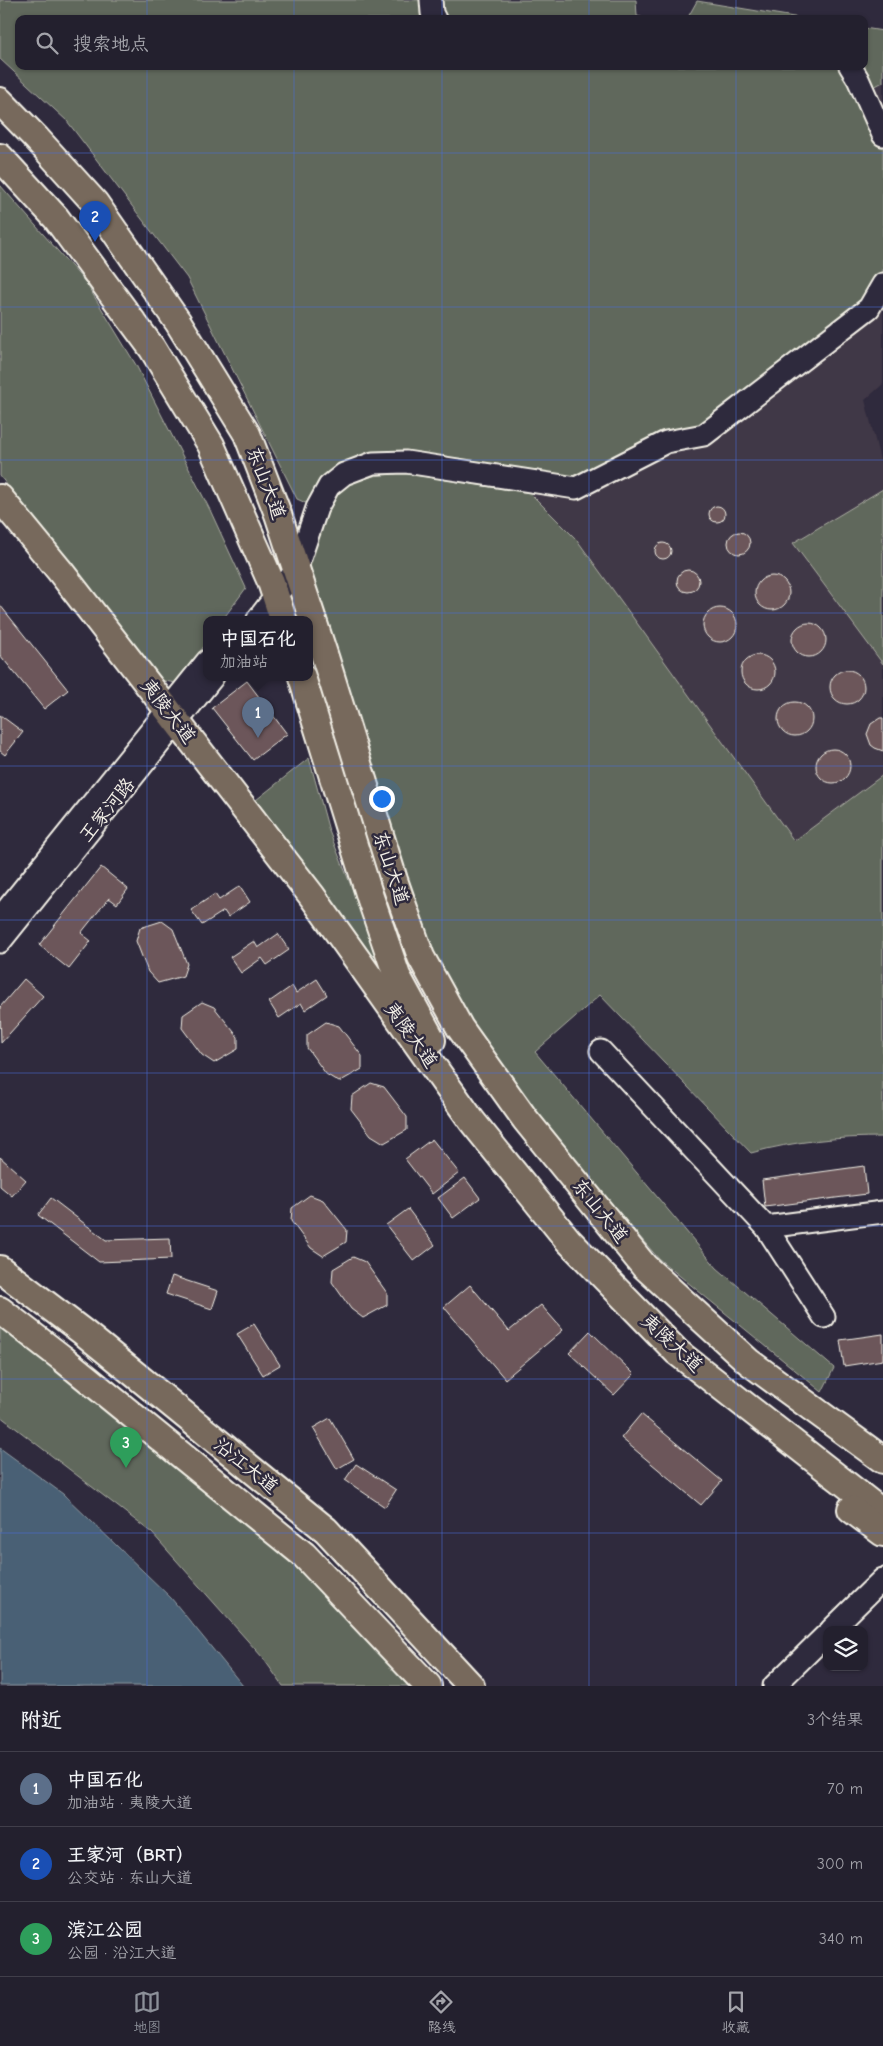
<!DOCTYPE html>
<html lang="zh">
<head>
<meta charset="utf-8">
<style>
	:root { --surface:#23202e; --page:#2f2d3a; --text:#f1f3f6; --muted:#a3a3aa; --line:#403e4a; --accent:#8c9099 }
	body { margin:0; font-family:"Comic Neue","LXGW WenKai TC",sans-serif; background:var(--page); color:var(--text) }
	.controls { position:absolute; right:15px; bottom:15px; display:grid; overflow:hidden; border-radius:10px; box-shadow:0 1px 4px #0004 }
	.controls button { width:45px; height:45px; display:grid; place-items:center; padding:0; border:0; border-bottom:1px solid var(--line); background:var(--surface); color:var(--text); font:25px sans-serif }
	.you { position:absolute; left:381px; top:798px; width:18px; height:18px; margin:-12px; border:4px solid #fff; border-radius:50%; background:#1a73e8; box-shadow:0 0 0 8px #1a73e833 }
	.badge { display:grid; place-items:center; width:32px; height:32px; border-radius:50%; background:var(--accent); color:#fff; font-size:16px; font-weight:700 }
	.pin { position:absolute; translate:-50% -41px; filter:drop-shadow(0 1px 2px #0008) }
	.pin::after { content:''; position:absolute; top:26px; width:18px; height:15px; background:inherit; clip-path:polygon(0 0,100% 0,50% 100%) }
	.popup { position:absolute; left:203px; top:616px; width:110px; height:65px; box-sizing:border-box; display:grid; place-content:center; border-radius:10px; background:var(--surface); filter:drop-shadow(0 1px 4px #0005); font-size:16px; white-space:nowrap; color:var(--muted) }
	.popup b { font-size:19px; color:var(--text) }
	.popup::after { content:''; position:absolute; left:50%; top:100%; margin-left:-10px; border:10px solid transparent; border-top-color:var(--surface) }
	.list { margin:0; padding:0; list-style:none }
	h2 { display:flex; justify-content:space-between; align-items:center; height:65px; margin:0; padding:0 20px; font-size:21px }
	h2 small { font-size:16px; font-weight:400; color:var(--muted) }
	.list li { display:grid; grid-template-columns:32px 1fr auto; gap:15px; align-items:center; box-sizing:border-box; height:75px; padding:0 20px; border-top:1px solid var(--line) }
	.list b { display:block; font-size:19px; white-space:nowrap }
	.list p { margin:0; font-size:16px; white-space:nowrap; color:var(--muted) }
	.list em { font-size:16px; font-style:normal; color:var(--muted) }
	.icon { flex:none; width:28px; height:28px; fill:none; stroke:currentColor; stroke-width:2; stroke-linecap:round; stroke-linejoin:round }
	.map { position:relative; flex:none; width:883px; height:1686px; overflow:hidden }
	.search { position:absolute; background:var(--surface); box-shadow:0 1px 4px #0004; left:15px; right:15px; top:15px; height:55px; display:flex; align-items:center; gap:12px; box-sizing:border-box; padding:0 18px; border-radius:10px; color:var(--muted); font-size:19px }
	.sheet { height:290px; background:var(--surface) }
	nav { display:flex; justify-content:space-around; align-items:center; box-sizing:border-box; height:70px; border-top:1px solid var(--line); background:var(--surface); font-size:14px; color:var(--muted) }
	nav a { display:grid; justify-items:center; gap:2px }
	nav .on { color:var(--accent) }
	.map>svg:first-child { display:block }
	.built { fill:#413846 }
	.green { fill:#60685b; stroke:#aaaca2 }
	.water { fill:#4a6074; stroke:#8e9aa2 }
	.building { fill:#6c575a; stroke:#f4f1e8 }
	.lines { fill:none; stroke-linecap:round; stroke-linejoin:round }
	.minor-casing { stroke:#f4f1e8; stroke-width:25 }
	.major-casing { stroke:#f4f1e8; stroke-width:30 }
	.minor { stroke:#2f2a3d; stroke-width:21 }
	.major { stroke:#77695c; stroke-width:26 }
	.grid { fill:none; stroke:#486fdb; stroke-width:1; stroke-opacity:0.55 }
	.labels { text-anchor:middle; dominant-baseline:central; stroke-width:5; stroke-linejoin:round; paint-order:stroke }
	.street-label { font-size:19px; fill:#f4f1e8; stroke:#2f2a3d }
</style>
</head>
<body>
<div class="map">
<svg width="883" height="1686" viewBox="0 0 883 1686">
	<rect width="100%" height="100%" fill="#2f2a3d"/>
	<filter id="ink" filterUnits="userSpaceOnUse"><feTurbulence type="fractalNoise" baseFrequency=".02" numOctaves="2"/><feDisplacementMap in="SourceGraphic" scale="10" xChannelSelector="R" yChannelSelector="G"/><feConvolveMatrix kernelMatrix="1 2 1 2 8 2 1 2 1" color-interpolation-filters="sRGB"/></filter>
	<g filter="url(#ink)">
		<polygon class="built" points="864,28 883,31 883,384 865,400 883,472 883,899 854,910 412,552 291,487 864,66"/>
		<g class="green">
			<polygon points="0,0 636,0 637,16 648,19 19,19 19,66 864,66 864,28 883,31 883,82 864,92 883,135 883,284 721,423 576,488 373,463 317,508 297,499 187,278 67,121 0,59"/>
			<polygon points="697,1 806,19 687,19"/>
			<polygon points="0,185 86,283 136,365 210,510 246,588 223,619 207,619 207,642 176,683 159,680 0,476"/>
			<path d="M402,473L530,493L577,540L794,841L883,775V1137C839,1137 794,1141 751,1153L600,995L535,1052L717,1268L834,1368L822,1392L659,1259L544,1126L473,1028L427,956L300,570L335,492L352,483L373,476Z"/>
			<polygon points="883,489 883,664 793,543"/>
			<polygon points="309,758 329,831 368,928 403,1003 256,800"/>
			<polygon points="0,1322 304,1571 414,1686 283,1686 263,1658 152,1533 0,1416"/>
		</g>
		<polygon class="water" points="0,1448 63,1494 171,1598 243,1686 0,1686"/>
		<g class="building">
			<circle cx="717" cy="514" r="8"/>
			<circle cx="739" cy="543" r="11"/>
			<circle cx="663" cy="551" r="8"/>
			<circle cx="688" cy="581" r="11"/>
			<circle cx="772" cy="593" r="17"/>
			<polygon points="0,605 68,690 44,709 0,655"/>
			<circle cx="720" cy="625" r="17"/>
			<circle cx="809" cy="640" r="17"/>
			<circle cx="758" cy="672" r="17"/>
			<circle cx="847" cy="687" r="17"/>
			<polygon points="247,681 287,734 253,760 212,708"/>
			<circle cx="795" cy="719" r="17"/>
			<polygon points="0,715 23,732 5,755 0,751"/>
			<polygon points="880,718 883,718 883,751 875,748 871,745 867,734 871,724"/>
			<circle cx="833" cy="766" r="17"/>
			<polygon points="101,867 128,889 117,904 109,898 81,933 91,941 69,969 39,945"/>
			<polygon points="240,886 250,902 228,917 224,911 202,925 191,910 215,894 219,900"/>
			<polygon points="162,921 173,929 187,964 183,976 158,983 148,972 136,941 140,928"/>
			<polygon points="278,934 289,950 267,965 262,958 241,973 230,957 254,941 258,948"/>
			<polygon points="24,979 43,996 1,1043 0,1007"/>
			<polygon points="317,979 327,995 305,1010 301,1003 279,1018 269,1002 292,986 296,993"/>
			<polygon points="202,1002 214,1007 238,1037 238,1049 214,1063 202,1055 182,1028 183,1015"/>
			<polygon points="326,1022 339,1026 362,1056 362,1069 339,1082 326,1074 307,1048 307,1035"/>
			<polygon points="371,1083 384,1087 407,1117 407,1130 384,1143 371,1135 351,1109 352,1096"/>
			<polygon points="432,1139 459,1173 432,1194 405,1159"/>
			<polygon points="0,1157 26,1180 12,1196 0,1186"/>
			<polygon points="864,1166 867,1194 765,1207 762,1180"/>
			<polygon points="465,1178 480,1198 453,1218 438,1198"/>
			<polygon points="310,1195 323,1200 347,1230 346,1242 323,1256 311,1248 291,1221 292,1208"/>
			<polygon points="51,1198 106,1240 170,1238 171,1259 99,1262 38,1215"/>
			<polygon points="408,1209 435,1245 414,1261 386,1225"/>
			<polygon points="353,1257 365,1262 387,1293 387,1305 363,1318 351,1309 332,1282 333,1269"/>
			<polygon points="172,1276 218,1291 212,1309 166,1294"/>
			<polygon points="470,1285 509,1331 541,1305 563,1330 505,1379 444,1307"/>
			<polygon points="254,1324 280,1365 263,1375 237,1334"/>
			<polygon points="590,1331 634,1374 614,1395 569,1353"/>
			<polygon points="883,1334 883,1360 844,1366 840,1340"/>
			<polygon points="641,1414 722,1481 701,1505 621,1438"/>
			<polygon points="330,1418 354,1459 337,1469 313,1428"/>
			<polygon points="356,1464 396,1490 385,1507 345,1480"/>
		</g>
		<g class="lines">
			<defs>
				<g id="minor">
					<polyline points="431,0 432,13 435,19"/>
					<polyline points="850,66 858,79 883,135"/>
					<polyline points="258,619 296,570 317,508 329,486 344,474 373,463 406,462 576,488 666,442 704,435 869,308 883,284"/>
					<polyline points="0,918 207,661"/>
					<polyline points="0,942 213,677"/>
					<polyline points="601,1051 766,1227 824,1317"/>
					<polyline points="766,1227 883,1212"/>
					<polyline points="831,1630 883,1579"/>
					<polyline points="774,1686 827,1634"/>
				</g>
				<g id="major">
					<polyline points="0,101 37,139 95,203 178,322 247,434 278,514 326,660 394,880 421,957 460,1028 525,1119 644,1266 749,1362 883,1460"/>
					<polyline points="0,157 56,218 152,348 211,445 271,582 283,619"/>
					<polyline points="0,498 60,571 312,896 472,1121 568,1240 677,1352 883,1513"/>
					<polyline points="302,677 370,897 397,976 432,1040"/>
					<polyline points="0,1269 83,1332 326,1530 471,1686"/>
					<polyline points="0,1310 62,1358 304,1555 428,1686"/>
					<polyline points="851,1509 883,1533"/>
				</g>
			</defs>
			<use href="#minor" class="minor-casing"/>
			<use href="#major" class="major-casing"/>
			<use href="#minor" class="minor"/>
			<use href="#major" class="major"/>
		</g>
	</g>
	<path class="grid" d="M147,0V19M294,0V19M442,0V19M589,0V19M736,0V19M147,66V1686M294,66V1686M442,66V1686M589,66V1686M736,66V1686M0,153H883M0,307H883M0,460H883M0,613H883M0,766H883M0,920H883M0,1073H883M0,1226H883M0,1379H883M0,1533H883"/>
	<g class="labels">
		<g class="street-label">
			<text transform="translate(266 483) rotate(69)">东山大道</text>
			<text transform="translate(168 711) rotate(52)">夷陵大道</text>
			<text transform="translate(107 810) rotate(-51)">王家河路</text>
			<text transform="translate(391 868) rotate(72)">东山大道</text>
			<text transform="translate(411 1035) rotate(54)">夷陵大道</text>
			<text transform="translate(600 1211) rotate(51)">东山大道</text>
			<text transform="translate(672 1343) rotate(43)">夷陵大道</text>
			<text transform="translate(246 1466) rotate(39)">沿江大道</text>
		</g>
	</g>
</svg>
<div class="controls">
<button><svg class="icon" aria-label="layers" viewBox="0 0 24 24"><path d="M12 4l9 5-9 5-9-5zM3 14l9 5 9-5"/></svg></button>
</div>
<div class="you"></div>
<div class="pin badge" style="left:258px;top:738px;background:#5c6f8a">1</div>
<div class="popup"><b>中国石化</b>加油站</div>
<div class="pin badge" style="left:95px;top:242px;background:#1a4fb4">2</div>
<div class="pin badge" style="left:126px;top:1468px;background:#2e9e5b">3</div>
<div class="search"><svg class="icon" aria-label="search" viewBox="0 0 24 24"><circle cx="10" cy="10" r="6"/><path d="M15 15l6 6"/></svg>搜索地点</div>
</div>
<section class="sheet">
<h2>附近<small>3个结果</small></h2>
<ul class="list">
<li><span class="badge" style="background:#5c6f8a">1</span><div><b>中国石化</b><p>加油站 · 夷陵大道</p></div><em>70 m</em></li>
<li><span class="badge" style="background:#1a4fb4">2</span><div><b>王家河（BRT）</b><p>公交站 · 东山大道</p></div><em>300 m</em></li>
<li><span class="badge" style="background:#2e9e5b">3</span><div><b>滨江公园</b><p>公园 · 沿江大道</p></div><em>340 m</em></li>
</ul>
</section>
<nav>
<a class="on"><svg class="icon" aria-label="map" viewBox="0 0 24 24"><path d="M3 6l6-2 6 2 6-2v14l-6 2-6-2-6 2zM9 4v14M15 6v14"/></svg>地图</a>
<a><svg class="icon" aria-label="directions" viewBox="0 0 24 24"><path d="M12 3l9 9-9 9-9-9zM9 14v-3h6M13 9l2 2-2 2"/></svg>路线</a>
<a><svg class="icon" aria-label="saved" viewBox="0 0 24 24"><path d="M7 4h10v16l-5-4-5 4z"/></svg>收藏</a>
</nav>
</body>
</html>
